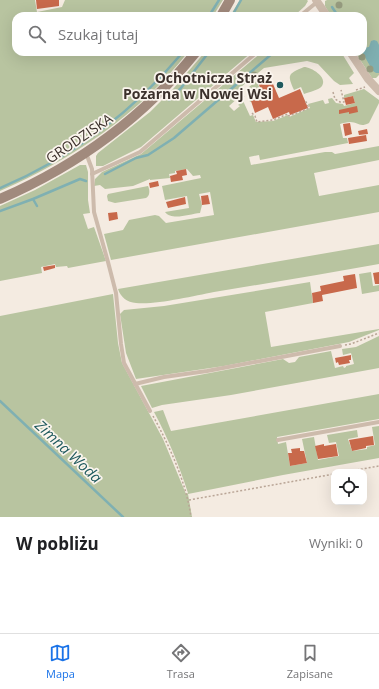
<!DOCTYPE html>
<html lang="pl">
<head>
<meta charset="utf-8">
<style>
	:root { --surface:#fff; --page:#f6f6f6; --text:#202124; --muted:#757577; --line:#e0e0e0; --accent:#1a73e8 }
	body { margin:0; font-family:"Open Sans",sans-serif; background:var(--page); color:var(--text) }
	.controls { position:absolute; right:12px; bottom:12px; display:grid; overflow:hidden; border-radius:8px; box-shadow:0 4px 16px #0002 }
	.controls button { width:36px; height:36px; display:grid; place-items:center; padding:0; border:0; border-bottom:1px solid var(--line); background:var(--surface); color:var(--text); font:20px sans-serif }
	.list { margin:0; padding:0; list-style:none }
	h2 { display:flex; justify-content:space-between; align-items:center; height:52px; margin:0; padding:0 16px; font-size:17px }
	h2 small { font-size:13px; font-weight:400; color:var(--muted) }
	.icon { flex:none; width:22px; height:22px; fill:none; stroke:currentColor; stroke-width:2; stroke-linecap:round; stroke-linejoin:round }
	.map { position:relative; flex:none; width:379px; height:517px; overflow:hidden }
	.search { position:absolute; background:var(--surface); box-shadow:0 4px 16px #0002; left:12px; right:12px; top:12px; height:44px; display:flex; align-items:center; gap:10px; box-sizing:border-box; padding:0 14px; border-radius:12px; color:var(--muted); font-size:15px }
	.sheet { height:116px; background:var(--surface) }
	nav { display:flex; justify-content:space-around; align-items:center; box-sizing:border-box; height:56px; border-top:1px solid var(--line); background:var(--surface); font-size:11px; color:var(--muted) }
	nav a { display:grid; justify-items:center; gap:2px }
	nav .on { color:var(--accent) }
	.map>svg:first-child { display:block }
	.green { fill:#b8c4a0 }
	.water { fill:#7fb0b2 }
	.lines { fill:none; stroke-linecap:round; stroke-linejoin:round }
	.stream { stroke:#7fb0b2; stroke-width:2.5 }
	.building { fill:#c8694b }
	.path { stroke:#b9a596; stroke-width:1.5; stroke-dasharray:2 2; stroke-linecap:butt }
	.service { stroke:#cdbbac; stroke-width:4 }
	.minor { stroke:#cdbbac; stroke-width:8 }
	.secondary { stroke:#a18a7d; stroke-width:10 }
	.tree { fill:#969b7f }
	.poi-dot { fill:#1f5a5e; stroke:#fbf5ee; stroke-width:1.5 }
	.labels { text-anchor:middle; dominant-baseline:central; stroke-width:3.5; stroke-linejoin:round; paint-order:stroke }
	.poi-label { font-size:14px; font-weight:bold; fill:#3b302b; stroke:#fbf5ee; text-anchor:end }
	.street-label { font-size:14px; fill:#3b302b; stroke:#fbf5ee }
	.water-label { font-size:15px; font-style:italic; fill:#1f5a5e; stroke:#fbf5ee }
</style>
</head>
<body>
<div class="map">
<svg width="379" height="517" viewBox="0 0 379 517">
	<rect width="100%" height="100%" fill="#f4ebe1"/>
	<g class="green">
		<path d="M0,0H35L37,12L62,7L65,0H223L213,16H16V52H188C140,114 71,160 0,191Z"/>
		<polygon points="240,0 307,0 308,1 305,6 294,16 230,16"/>
		<polygon points="327,0 379,0 379,75 376,78 372,78 355,52 363,52 363,16 331,16 325,6 325,1"/>
		<polygon points="205,52 252,52 141,147 103,166 96,166 96,156 98,153 150,112 173,89"/>
		<path d="M262,52H341L354,73L349,78L353,84L340,85L334,81L318,64L307,61L264,68L235,92L239,97L229,106L234,111L240,106L238,105L243,101L244,103L250,116L253,115L256,122L273,121L288,115L289,117L310,108L308,104L323,100L325,104L329,103L328,99L332,98L336,103L343,104L344,106L355,103L353,96L344,98V95L364,89L379,100V103L369,123C359,128 359,122 350,122C347,122 343,123 340,124L343,138H347L348,143L260,160L259,155L249,157L251,165L325,152H332L335,154L379,146V160L314,173L319,196L379,185V212L111,260L104,234L123,230L129,220L155,215L159,216L166,223L214,215L210,192L199,194L202,205L200,213C189,214 172,221 165,212L189,208L187,196L165,200L162,186L201,178L200,175L193,176L187,169L175,171V173L169,174L170,178L150,180V179L133,186L105,189L100,185L94,186L95,179L102,172L141,154Z"/>
		<path d="M304,67C311,67 328,77 322,86C319,90 309,92 304,94L301,87L294,90C287,74 288,74 304,67Z"/>
		<polygon points="265,74 271,76 257,82 263,96 250,102 247,91 249,87"/>
		<polygon points="80,165 86,165 88,172 88,200 90,213 83,214 88,229 94,227 106,261 68,268 67,266 56,267 55,264 41,267 42,273 0,281 0,206 35,190"/>
		<path d="M148,186C150,190 150,196 146,198L115,203L108,201L107,196L108,194Z"/>
		<path d="M379,244V264C324,274 269,283 214,292C193,296 156,305 136,303C127,302 121,298 118,289Z"/>
		<polygon points="371,272 373,286 379,285 379,291 362,294 359,274"/>
		<polygon points="310,282 313,303 265,312 271,347 379,329 379,330 349,342 224,366 136,379 126,353 120,314 124,310 164,306"/>
		<path d="M113,294L118,343L122,363L163,439L186,494L188,493C179,465 168,438 154,412L163,410L171,431L379,394V419L277,437L278,444L286,442L290,466L307,463L302,439L314,437L318,460L339,456L336,442L329,443L327,435L357,430L358,437L348,439L352,451L367,449V447L375,445L372,427L379,426V458L283,475L188,494L192,517H0V316Z"/>
		<polygon points="379,336 379,368 231,395 162,405 152,408 141,386 283,359 289,363 295,362 299,357 331,351 335,368 343,366 344,368 346,367 346,366 354,364 351,353 343,355 342,349 356,347"/>
	</g>
	<polygon class="water" points="374,40 377,41 379,45 379,73 376,73 373,71 362,52 363,48 369,47 371,41"/>
	<g class="lines">
		<g class="stream">
			<polyline points="332,7 338,16"/>
			<polyline points="209,16 219,0"/>
			<polyline points="232,16 241,0"/>
			<polyline points="315,16 318,14"/>
			<polyline points="169,100 181,88 209,52"/>
			<polyline points="105,174 136,158 148,155 174,138 274,52"/>
			<path d="M0,188C71,158 134,111 183,52"/>
			<polyline points="33,199 37,206"/>
			<polyline points="0,211 33,199 80,179 86,181"/>
			<polyline points="0,401 123,517"/>
		</g>
	</g>
	<g class="building">
		<polygon points="36,0 59,0 59,6 37,9"/>
		<polygon points="270,77 279,98 300,89 308,108 290,115 289,112 273,119 268,107 255,113 251,101 263,96 258,82"/>
		<polygon points="353,96 355,103 346,105 344,98"/>
		<polygon points="357,106 358,112 349,114 349,112 339,114 339,110"/>
		<polygon points="350,123 352,134 345,136 343,124"/>
		<polygon points="367,129 368,134 359,135 358,131"/>
		<polygon points="366,135 367,141 349,144 348,138"/>
		<polygon points="186,169 187,175 182,176 183,180 171,182 170,176 177,174 176,171"/>
		<polygon points="158,181 159,186 150,188 149,183"/>
		<polygon points="208,195 210,204 202,205 201,196"/>
		<polygon points="185,197 186,204 168,208 166,202"/>
		<polygon points="117,212 118,219 109,221 108,213"/>
		<polygon points="55,265 55,268 44,271 43,267"/>
		<polygon points="379,272 379,284 375,284 373,273"/>
		<polygon points="355,274 357,288 322,295 323,301 313,303 312,293 321,291 320,286 344,281 343,276"/>
		<polygon points="351,355 351,360 349,360 350,363 339,365 338,362 336,363 335,358"/>
		<polygon points="373,436 374,445 366,446 366,448 352,451 349,440"/>
		<polygon points="324,444 324,446 336,444 338,456 318,459 315,446"/>
		<polygon points="300,448 300,451 304,451 307,463 290,466 288,453 292,453 291,449"/>
	</g>
	<g class="lines">
		<g class="path">
			<polyline points="356,90 365,87"/>
			<polyline points="333,92 335,99 340,102 344,102 341,90"/>
			<polyline points="240,98 244,96"/>
			<polyline points="252,113 255,116 257,122 273,120 288,114 289,116 309,108 305,100"/>
			<polyline points="345,345 351,344 379,333"/>
			<path d="M153,416C170,447 186,482 191,517"/>
			<polyline points="345,472 379,466"/>
			<polyline points="189,500 334,474"/>
		</g>
		<g class="service">
			<polyline points="300,16 317,2"/>
			<polyline points="86,153 92,169 94,212 108,262 116,293 121,344 124,363 150,411"/>
			<polyline points="92,174 140,152 257,52"/>
			<polyline points="135,384 164,377 207,371 340,346"/>
			<polyline points="278,440 379,422"/>
		</g>
		<g class="minor">
			<polyline points="316,0 327,16"/>
			<polyline points="350,52 368,79 379,91"/>
		</g>
		<g class="secondary">
			<polyline points="221,16 230,0"/>
			<path d="M0,199C76,166 144,117 196,52"/>
		</g>
	</g>
	<g class="tree">
		<circle cx="339" cy="5" r="3.5"/>
		<circle cx="362" cy="57" r="3.5"/>
		<circle cx="370" cy="69" r="3.5"/>
		<circle cx="254" cy="75" r="3.5"/>
		<circle cx="247" cy="80" r="3.5"/>
	</g>
	<circle class="poi-dot" cx="280" cy="85" r="4"/>
	<g class="labels">
		<g class="poi-label">
			<text x="272" y="77">Ochotnicza Straż<tspan x="272" dy="16">Pożarna w Nowej Wsi</tspan></text>
		</g>
		<g class="street-label">
			<text transform="translate(79 138) rotate(-34)">GRODZISKA</text>
		</g>
		<g class="water-label">
			<text transform="translate(69 451) rotate(43)">Zimna Woda</text>
		</g>
	</g>
</svg>
<div class="controls">
<button><svg class="icon" aria-label="locate" viewBox="0 0 24 24"><circle cx="12" cy="12" r="6"/><path d="M12 2v4M12 18v4M2 12h4M18 12h4"/></svg></button>
</div>
<div class="search"><svg class="icon" aria-label="search" viewBox="0 0 24 24"><circle cx="10" cy="10" r="6"/><path d="M15 15l6 6"/></svg>Szukaj tutaj</div>
</div>
<section class="sheet">
<h2>W pobliżu<small>Wyniki: 0</small></h2>
<ul class="list">
</ul>
</section>
<nav>
<a class="on"><svg class="icon" aria-label="map" viewBox="0 0 24 24"><path d="M3 6l6-2 6 2 6-2v14l-6 2-6-2-6 2zM9 4v14M15 6v14"/></svg>Mapa</a>
<a><svg class="icon" aria-label="directions" viewBox="0 0 24 24"><path d="M12 3l9 9-9 9-9-9zM9 14v-3h6M13 9l2 2-2 2"/></svg>Trasa</a>
<a><svg class="icon" aria-label="saved" viewBox="0 0 24 24"><path d="M7 4h10v16l-5-4-5 4z"/></svg>Zapisane</a>
</nav>
</body>
</html>
